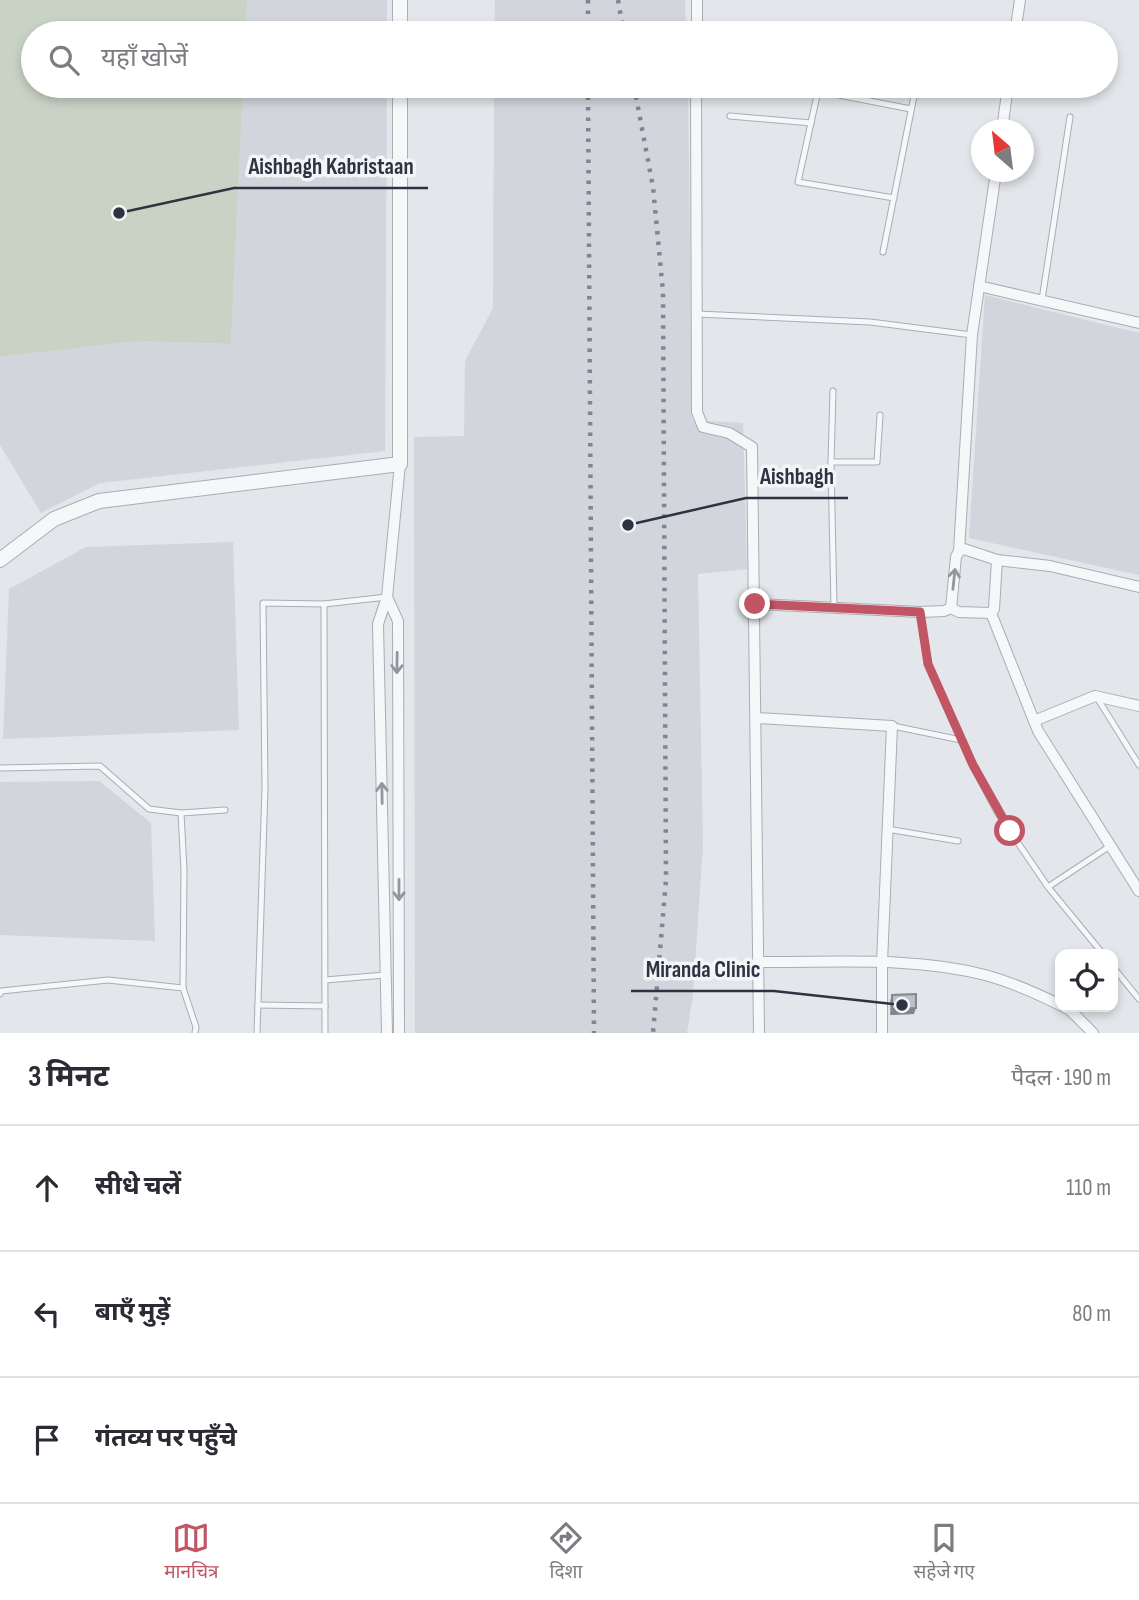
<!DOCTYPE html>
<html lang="hi">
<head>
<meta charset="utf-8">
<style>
	:root { --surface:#fff; --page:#f7f7f7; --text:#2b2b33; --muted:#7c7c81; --line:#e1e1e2; --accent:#c25564 }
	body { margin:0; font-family:"Sofia Sans Condensed","Noto Sans Devanagari",sans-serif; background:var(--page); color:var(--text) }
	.controls { position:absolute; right:21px; bottom:21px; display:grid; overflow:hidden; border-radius:14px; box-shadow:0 4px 10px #0003 }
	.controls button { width:63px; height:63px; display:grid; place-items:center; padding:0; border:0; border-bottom:2px solid var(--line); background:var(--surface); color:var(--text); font:35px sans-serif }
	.compass { position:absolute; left:971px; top:119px; width:63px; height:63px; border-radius:50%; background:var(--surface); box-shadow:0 4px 10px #0003; rotate:332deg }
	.stop { position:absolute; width:21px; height:21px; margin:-16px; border:5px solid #c25564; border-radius:50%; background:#fff }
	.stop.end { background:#c25564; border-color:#fff; box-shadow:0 2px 7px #0008 }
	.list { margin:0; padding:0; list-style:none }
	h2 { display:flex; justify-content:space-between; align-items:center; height:91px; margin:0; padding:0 28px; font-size:30px }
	h2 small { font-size:23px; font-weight:400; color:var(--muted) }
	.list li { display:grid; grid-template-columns:46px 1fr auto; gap:21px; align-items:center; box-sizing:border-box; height:126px; padding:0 28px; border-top:2px solid var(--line) }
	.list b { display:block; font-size:26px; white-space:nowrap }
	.list em { font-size:23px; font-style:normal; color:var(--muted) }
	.icon { flex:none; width:38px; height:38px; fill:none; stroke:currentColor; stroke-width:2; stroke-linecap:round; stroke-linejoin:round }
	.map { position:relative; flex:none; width:1139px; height:1033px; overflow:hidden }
	.search { position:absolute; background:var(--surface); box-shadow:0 4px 10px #0003; left:21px; right:21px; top:21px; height:77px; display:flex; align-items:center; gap:18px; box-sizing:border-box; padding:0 24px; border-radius:38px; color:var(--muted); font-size:26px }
	.sheet { height:469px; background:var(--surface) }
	nav { display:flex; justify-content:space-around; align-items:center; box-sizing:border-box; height:98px; border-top:2px solid var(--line); background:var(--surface); font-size:19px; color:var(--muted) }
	nav a { display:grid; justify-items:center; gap:4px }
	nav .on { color:var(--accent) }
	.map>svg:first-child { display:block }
	.built { fill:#d2d5dc }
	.green { fill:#c9d3c5 }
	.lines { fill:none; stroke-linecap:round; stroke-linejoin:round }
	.service-casing { stroke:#a9adb4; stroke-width:7 }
	.minor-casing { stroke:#a9adb4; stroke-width:12 }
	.tertiary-casing { stroke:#a9adb4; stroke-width:16 }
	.service { stroke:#f6f7f9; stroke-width:5 }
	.minor { stroke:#f6f7f9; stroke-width:10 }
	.tertiary { stroke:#f6f7f9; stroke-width:14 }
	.rail { stroke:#7e8692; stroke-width:4.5; stroke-dasharray:3.5 7; stroke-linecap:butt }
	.wall { fill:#a1a4aa }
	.shaded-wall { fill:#83868b }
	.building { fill:#bbbfc6; stroke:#83868b; stroke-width:2 }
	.oneway { stroke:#92969d }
	.route { stroke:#c25564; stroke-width:9 }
	.leader { fill:none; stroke:#2d3441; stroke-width:2.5 }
	.callout-dot { fill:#2d3441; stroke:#f3f5f8; stroke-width:2.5 }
	.callout-label { font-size:23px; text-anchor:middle; font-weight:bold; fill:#2d3441; stroke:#f3f5f8; stroke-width:7; stroke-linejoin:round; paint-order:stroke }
</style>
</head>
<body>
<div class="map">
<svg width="1139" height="1033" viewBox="0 0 1139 1033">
	<rect width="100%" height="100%" fill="#e3e6ea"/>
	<g class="built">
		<polygon points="247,0 387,0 387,33 246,33"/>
		<polygon points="495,0 685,0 686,33 494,33"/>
		<polygon points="243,86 387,86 385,451 100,483 41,513 0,445 0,357 139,341 231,344"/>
		<polygon points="494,86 688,86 692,420 743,423 747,569 698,574 703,846 693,994 687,1033 415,1033 414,437 464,436 465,361 493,308"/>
		<polygon points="985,295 1139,333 1139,575 969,538"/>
		<polygon points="233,542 239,730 3,739 9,589 86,547"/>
		<polygon points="99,781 151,823 155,941 0,935 0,782"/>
	</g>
	<polygon class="green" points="0,0 247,0 246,33 33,33 33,86 243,86 231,344 139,341 0,357"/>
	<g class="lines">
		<defs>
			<g id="service">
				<polyline points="730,116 811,123"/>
				<polyline points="894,198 798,182 818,91 911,109"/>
				<polyline points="883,252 916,86"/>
				<polyline points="1042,300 1070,117"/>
				<polyline points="697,314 870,322 972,335"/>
				<polyline points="833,391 831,462 834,607"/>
				<polyline points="831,462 877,462 880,415"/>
				<polyline points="324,604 325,1033"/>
				<polyline points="920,612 928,664 973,766 997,812 1048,887 1103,954"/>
				<polyline points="1096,696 1139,765"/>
				<polyline points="893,726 961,740"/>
				<polyline points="0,768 100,766 149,809 181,813 225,810"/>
				<polyline points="181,813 184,870 183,988"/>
				<polyline points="887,829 958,841"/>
				<polyline points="1048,887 1110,846"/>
				<polyline points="1113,967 1139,999"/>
				<polyline points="325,980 385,975"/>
				<polyline points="0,994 1,991 108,980 183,988 196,1027 195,1033"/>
				<polyline points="258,1005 325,1006"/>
				<polyline points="257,1033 265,788 263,603 324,604 387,597"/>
			</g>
			<g id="minor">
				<polyline points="697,33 697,0"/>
				<polyline points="1015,33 1020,0"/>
				<polyline points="696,86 697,412 703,427 729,433 752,447 759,1033"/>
				<polyline points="1002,130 1008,86"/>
				<polyline points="979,286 1139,323"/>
				<polyline points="959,551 964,549 997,560 1050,566 1139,587"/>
				<polyline points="997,560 994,609 991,613 1038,731 1139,891"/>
				<polyline points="387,597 398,621 399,1033"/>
				<polyline points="755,604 920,612 944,611 951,608 959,612 991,613"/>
				<polyline points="951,608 956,557 959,551 972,335 996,172"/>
				<polyline points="756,718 892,726 882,963 882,1033"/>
				<polyline points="1034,721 1095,696 1139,706"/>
				<path d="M758,962C832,963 912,956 985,975C1011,982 1036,993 1060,1005"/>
				<polyline points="1064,1007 1070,1010 1093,1033"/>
				<polyline points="387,1033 378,624 387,597 400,464"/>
			</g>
			<g id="tertiary">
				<polyline points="400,33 400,0"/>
				<polyline points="0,560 54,519 99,501 400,464 400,86"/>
			</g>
		</defs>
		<use href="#service" class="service-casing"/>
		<use href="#minor" class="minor-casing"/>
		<use href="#tertiary" class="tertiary-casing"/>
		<use href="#service" class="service"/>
		<use href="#minor" class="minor"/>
		<use href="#tertiary" class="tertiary"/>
		<g class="rail">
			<polyline points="588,0 588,33"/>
			<polyline points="618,0 624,33"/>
			<polyline points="588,86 594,1033"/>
			<polyline points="634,86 653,187 663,292 666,880 653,1033"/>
		</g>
	</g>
	<polygon class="wall" points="892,995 914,1014 890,1015 890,1001"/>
	<polygon class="shaded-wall" points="916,1008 914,1014 890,1015 892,1009"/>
	<polygon class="building" points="916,994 916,1008 892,1009 892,995"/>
	<defs><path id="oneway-shaft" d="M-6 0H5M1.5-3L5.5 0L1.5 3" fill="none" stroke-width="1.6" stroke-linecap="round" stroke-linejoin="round" transform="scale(1.75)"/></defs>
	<g class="oneway">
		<use href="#oneway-shaft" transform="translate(954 579) rotate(-84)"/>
		<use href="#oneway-shaft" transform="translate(397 663) rotate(91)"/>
		<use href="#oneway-shaft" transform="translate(382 793) rotate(-91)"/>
		<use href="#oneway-shaft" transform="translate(399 890) rotate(90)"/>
	</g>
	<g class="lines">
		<polyline class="route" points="755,604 920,612 928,664 973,765 1010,831"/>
	</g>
	<path class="leader" d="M119 213L234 188H428M628 525L746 498H848M902 1005L774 991H631"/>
	<g class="callout-dot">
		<circle cx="119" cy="213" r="7"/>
		<circle cx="628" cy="525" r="7"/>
		<circle cx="902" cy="1005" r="7"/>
	</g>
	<g class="callout-label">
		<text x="331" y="174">Aishbagh Kabristaan</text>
		<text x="797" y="484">Aishbagh</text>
		<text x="703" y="977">Miranda Clinic</text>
	</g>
</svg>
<div class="controls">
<button><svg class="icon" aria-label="locate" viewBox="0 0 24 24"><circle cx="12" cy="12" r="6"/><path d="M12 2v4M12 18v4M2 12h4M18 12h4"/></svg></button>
</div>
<svg class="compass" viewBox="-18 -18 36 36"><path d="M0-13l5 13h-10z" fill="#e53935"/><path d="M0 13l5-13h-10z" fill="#7c7c81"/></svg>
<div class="stop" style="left:1010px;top:831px"></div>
<div class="stop end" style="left:755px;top:604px"></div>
<div class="search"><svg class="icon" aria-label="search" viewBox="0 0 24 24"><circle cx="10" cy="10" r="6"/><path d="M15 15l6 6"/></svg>यहाँ खोजें</div>
</div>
<section class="sheet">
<h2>3 मिनट<small>पैदल · 190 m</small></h2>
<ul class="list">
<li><svg class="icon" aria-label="ahead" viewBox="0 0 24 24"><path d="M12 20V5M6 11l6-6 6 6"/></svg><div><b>सीधे चलें</b></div><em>110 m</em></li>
<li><svg class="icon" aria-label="left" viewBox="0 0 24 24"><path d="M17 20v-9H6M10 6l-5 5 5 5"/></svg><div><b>बाएँ मुड़ें</b></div><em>80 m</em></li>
<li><svg class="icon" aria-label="arrive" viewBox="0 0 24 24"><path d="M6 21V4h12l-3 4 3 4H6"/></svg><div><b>गंतव्य पर पहुँचे</b></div></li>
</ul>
</section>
<nav>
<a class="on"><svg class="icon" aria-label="map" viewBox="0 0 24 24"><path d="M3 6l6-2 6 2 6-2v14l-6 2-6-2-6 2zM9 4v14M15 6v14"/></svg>मानचित्र</a>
<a><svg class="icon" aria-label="directions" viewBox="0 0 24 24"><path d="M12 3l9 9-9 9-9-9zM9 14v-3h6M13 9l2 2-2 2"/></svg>दिशा</a>
<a><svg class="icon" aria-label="saved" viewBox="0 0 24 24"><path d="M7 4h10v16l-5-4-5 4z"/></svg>सहेजे गए</a>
</nav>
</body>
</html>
